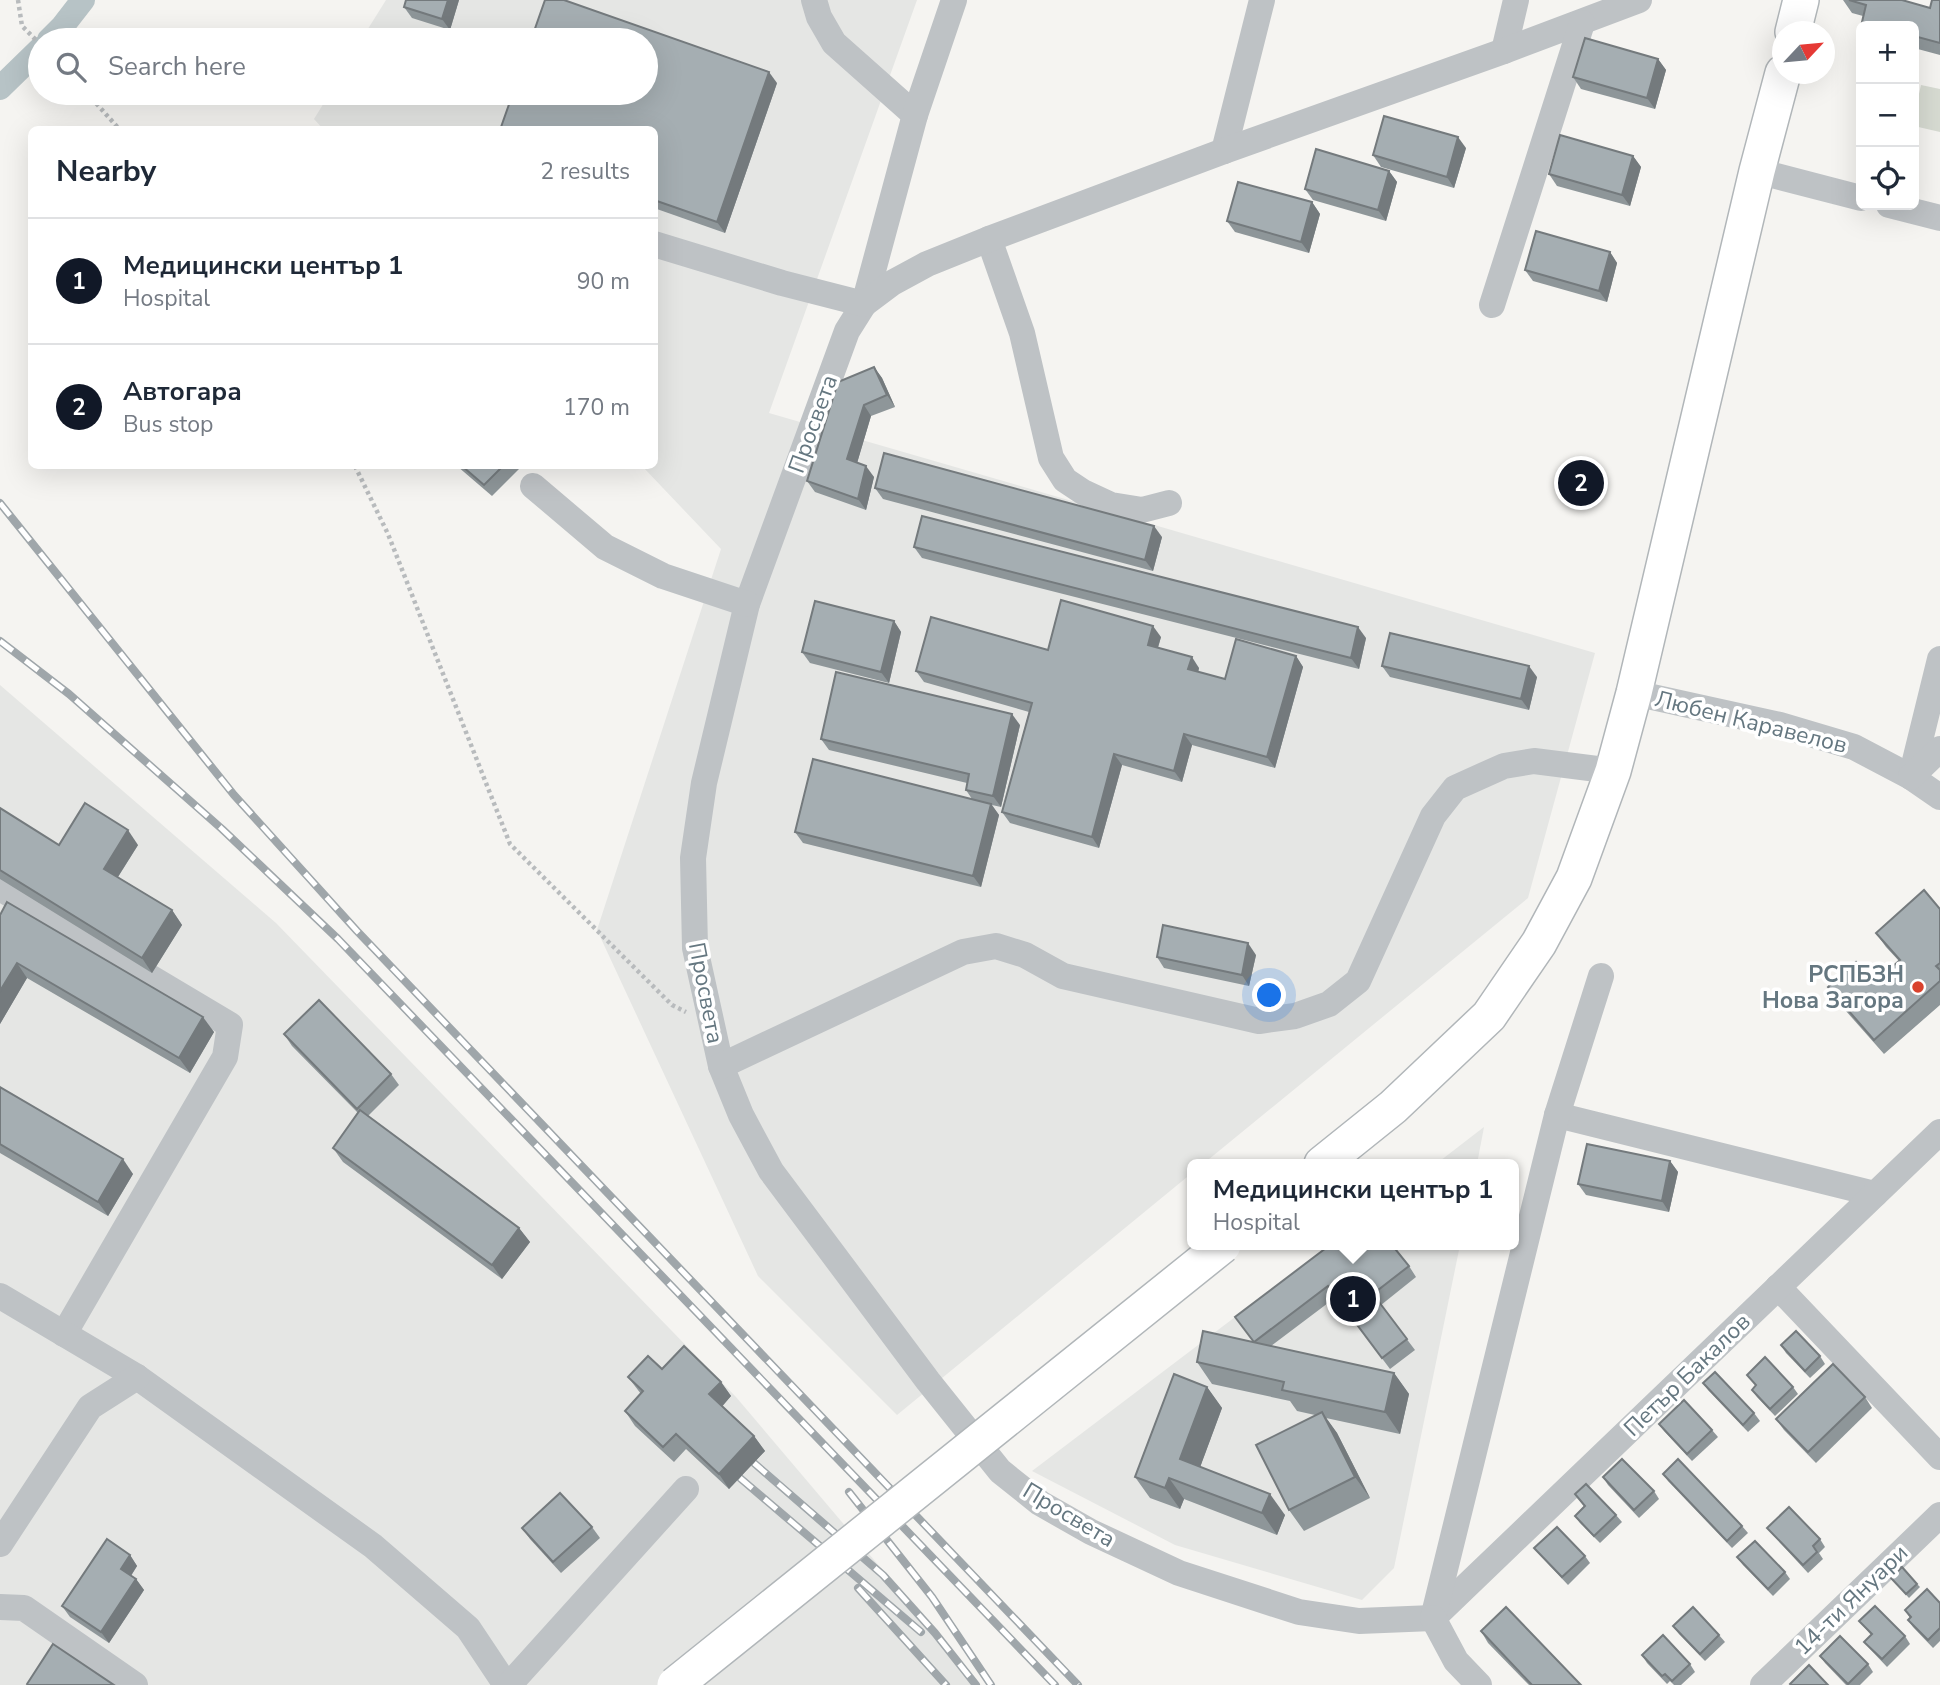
<!DOCTYPE html>
<html lang="en">
<head>
<meta charset="utf-8">
<style>
	:root { --surface:#fff; --page:#f6f6f7; --text:#1f2937; --muted:#747a83; --line:#e0e1e3; --accent:#111827 }
	body { margin:0; font-family:"Nunito Sans",sans-serif; background:var(--page); color:var(--text) }
	.controls { position:absolute; right:21px; top:21px; display:grid; overflow:hidden; border-radius:10px; box-shadow:0 7px 28px #0002 }
	.controls button { width:63px; height:63px; display:grid; place-items:center; padding:0; border:0; border-bottom:2px solid var(--line); background:var(--surface); color:var(--text); font:35px sans-serif }
	.compass { position:absolute; left:1772px; top:21px; width:63px; height:63px; border-radius:50%; background:var(--surface); box-shadow:0 7px 28px #0002; rotate:64deg }
	.you { position:absolute; left:1270px; top:996px; width:24px; height:24px; margin:-18px; border:5px solid #fff; border-radius:50%; background:#1a73e8; box-shadow:0 0 0 10px #1a73e833 }
	.badge { display:grid; place-items:center; width:46px; height:46px; border-radius:50%; background:var(--accent); color:#fff; font-size:23px; font-weight:700 }
	.pin { position:absolute; translate:-50% -50%; border:4px solid #fff; box-shadow:0 2px 7px #0006 }
	.popup { position:absolute; left:1187px; top:1159px; width:332px; height:91px; box-sizing:border-box; display:grid; place-content:center; border-radius:10px; background:var(--surface); filter:drop-shadow(0 2px 5px #0005); font-size:23px; white-space:nowrap; color:var(--muted) }
	.popup b { font-size:26px; color:var(--text) }
	.popup::after { content:''; position:absolute; left:50%; top:100%; margin-left:-14px; border:14px solid transparent; border-top-color:var(--surface) }
	.list { margin:0; padding:0; list-style:none }
	h2 { display:flex; justify-content:space-between; align-items:center; height:91px; margin:0; padding:0 28px; font-size:30px }
	h2 small { font-size:23px; font-weight:400; color:var(--muted) }
	.list li { display:grid; grid-template-columns:46px 1fr auto; gap:21px; align-items:center; box-sizing:border-box; height:126px; padding:0 28px; border-top:2px solid var(--line) }
	.list b { display:block; font-size:26px; white-space:nowrap }
	.list p { margin:0; font-size:23px; white-space:nowrap; color:var(--muted) }
	.list em { font-size:23px; font-style:normal; color:var(--muted) }
	.icon { flex:none; width:38px; height:38px; fill:none; stroke:currentColor; stroke-width:2; stroke-linecap:round; stroke-linejoin:round }
	.map { position:relative; flex:none; width:1940px; height:1685px; overflow:hidden }
	.search { position:absolute; background:var(--surface); box-shadow:0 7px 28px #0002; left:28px; top:28px; width:630px; height:77px; display:flex; align-items:center; gap:18px; box-sizing:border-box; padding:0 24px; border-radius:38px; color:var(--muted); font-size:26px }
	.panel { position:absolute; background:var(--surface); box-shadow:0 7px 28px #0002; left:28px; top:126px; width:630px; height:343px; border-radius:10px }
	.map>svg:first-child { display:block }
	.built { fill:#e5e6e4 }
	.green { fill:#d7dbd2 }
	.lines { fill:none; stroke-linecap:round; stroke-linejoin:round }
	.canal { stroke:#b7c3c6; stroke-width:24 }
	.major-casing { stroke:#b1b6b9; stroke-width:38 }
	.path { stroke:#b8bbbd; stroke-width:4.5; stroke-dasharray:3.5 3.5; stroke-linecap:butt }
	.minor { stroke:#bec2c5; stroke-width:26 }
	.major { stroke:#fff; stroke-width:35 }
	.rail-casing { stroke:#9fa6aa; stroke-width:8 }
	.rail { stroke:#fff; stroke-width:5; stroke-dasharray:16; stroke-linecap:butt }
	.major-bridge-casing { stroke:#b1b6b9; stroke-width:38; stroke-linecap:butt }
	.major-bridge { stroke:#fff; stroke-width:35 }
	.wall { fill:#8e9699 }
	.shaded-wall { fill:#747a7d }
	.building { fill:#a5aeb2; stroke:#747a7d; stroke-width:2 }
	.poi-dot { fill:#d9422d; stroke:#fff; stroke-width:2.5 }
	.labels { text-anchor:middle; dominant-baseline:central; stroke-width:7; stroke-linejoin:round; paint-order:stroke }
	.street-label { font-size:23px; fill:#657780; stroke:#fff }
	.poi-label { font-size:23px; font-weight:bold; fill:#657780; stroke:#fff; text-anchor:end }
</style>
</head>
<body>
<div class="map">
<svg width="1940" height="1685" viewBox="0 0 1940 1685">
	<rect width="100%" height="100%" fill="#f5f4f1"/>
	<g class="built">
		<polygon points="386,0 917,0 769,413 1595,653 1528,898 1203,1164 1192,1164 1192,1173 897,1415 758,1276 597,930 721,549 642,466 654,466 654,130 324,130 314,119 330,93 646,93 646,40 361,40"/>
		<polygon points="0,685 276,923 736,1397 980,1685 0,1685"/>
		<polygon points="1484,1127 1477,1164 1436,1164"/>
		<polygon points="1330,1245 1460,1245 1394,1568 1362,1600 1175,1545 1032,1471"/>
	</g>
	<polygon class="green" points="1921,85 1940,89 1940,132 1914,126 1914,116"/>
	<g class="lines">
		<g class="canal">
			<polyline points="49,40 62,27 83,0"/>
			<polyline points="0,88 40,49"/>
		</g>
		<defs>
			<g id="major">
				<polyline points="1793,32 1801,0"/>
				<polyline points="1322,1164 1393,1107 1489,1016 1539,943 1574,878 1613,771 1634,693 1757,171 1783,73"/>
			</g>
		</defs>
		<use href="#major" class="major-casing"/>
		<g class="path">
			<polyline points="18,0 22,26 40,44"/>
			<polyline points="87,93 120,130"/>
			<polyline points="355,466 388,534 510,844 672,1005 686,1012"/>
		</g>
		<g class="minor">
			<polyline points="814,0 819,17 834,43 915,115"/>
			<polyline points="954,0 915,115 864,304 847,331 747,604 704,783 693,858 695,948 721,1066 741,1115 771,1171 928,1381 1000,1471 1040,1503 1091,1532 1179,1573 1299,1612 1359,1621 1433,1618"/>
			<polyline points="1504,51 1516,0"/>
			<polyline points="1224,151 1262,0"/>
			<polyline points="1757,171 1861,198"/>
			<polyline points="1889,205 1940,218"/>
			<polyline points="989,239 1022,333 1051,458 1065,480 1083,492 1111,505 1142,510 1169,503"/>
			<polyline points="654,244 782,283 864,304 892,283 927,264 989,239 1224,151 1504,51 1639,0"/>
			<polyline points="1492,305 1582,23"/>
			<polyline points="533,486 605,547 663,576 747,604"/>
			<polyline points="1634,693 1780,725 1854,747 1911,777 1940,797"/>
			<polyline points="1911,777 1940,659"/>
			<polyline points="1911,777 1940,749"/>
			<polyline points="0,888 230,1025 225,1057 64,1334"/>
			<polyline points="721,1066 963,952 996,946 1025,955 1063,976 1259,1021 1295,1016 1329,1004 1358,981 1433,816 1455,788 1504,766 1534,761 1613,771"/>
			<polyline points="1557,1115 1875,1194"/>
			<polyline points="1778,1287 1940,1457"/>
			<polyline points="0,1296 137,1377 373,1546 468,1628 506,1685"/>
			<polyline points="0,1544 90,1407 137,1377"/>
			<polyline points="0,1607 24,1608 135,1685"/>
			<polyline points="1433,1618 1940,1132"/>
			<polyline points="1433,1618 1557,1115 1601,976"/>
			<polyline points="1433,1618 1456,1661 1479,1685"/>
			<polyline points="509,1685 686,1489"/>
			<polyline points="1763,1685 1940,1515"/>
		</g>
		<use href="#major" class="major"/>
		<defs>
			<g id="rail">
				<polyline points="0,503 234,795 357,931 1078,1685"/>
				<polyline points="0,641 69,694 222,829 338,939 1055,1685"/>
				<polyline points="754,1463 883,1575 935,1633 976,1685"/>
				<polyline points="740,1478 921,1632"/>
				<polyline points="849,1492 932,1597 991,1685"/>
				<polyline points="858,1588 946,1685"/>
			</g>
		</defs>
		<use href="#rail" class="rail-casing"/>
		<use href="#rail" class="rail"/>
		<defs>
			<polyline id="major-bridge" points="675,1685 1223,1245"/>
		</defs>
		<use href="#major-bridge" class="major-bridge-casing"/>
		<use href="#major-bridge" class="major-bridge"/>
	</g>
	<g class="wall">
		<polygon points="406,0 459,0 450,30 412,18 404,7"/>
		<polygon points="1843,0 1902,0 1930,8 1940,0 1940,55 1914,48 1914,26 1864,26 1862,22 1863,16 1852,13"/>
		<polygon points="1658,59 1666,70 1655,109 1581,89 1573,77"/>
		<polygon points="777,83 725,233 654,208 654,130"/>
		<polygon points="1466,148 1454,188 1381,167 1373,155"/>
		<polygon points="1633,156 1641,167 1630,206 1557,186 1549,174"/>
		<polygon points="1389,171 1397,182 1386,221 1313,200 1305,189"/>
		<polygon points="1312,202 1320,214 1309,253 1235,232 1227,221"/>
		<polygon points="1610,252 1617,263 1607,302 1533,281 1525,270"/>
		<polygon points="874,367 882,378 895,407 871,416 857,463 874,477 866,510 815,492 807,481"/>
		<polygon points="457,466 522,466 492,496"/>
		<polygon points="875,488 1162,537 1153,571 883,499"/>
		<polygon points="914,547 1366,638 1359,669 922,558"/>
		<polygon points="894,621 901,632 889,683 810,663 802,652"/>
		<polygon points="1161,637 1158,648 1199,668 1198,672 1225,679 1296,656 1303,667 1275,768 1192,745 1182,782 1122,765 1099,848 1010,823 1002,812 1029,712 924,682 916,671 1048,650"/>
		<polygon points="1382,666 1537,677 1529,710 1390,677"/>
		<polygon points="1020,725 1001,807 992,805 999,815 981,887 803,843 795,832 972,799 966,790 967,783 829,750 821,739"/>
		<polygon points="0,808 59,845 138,845 118,877 172,910 182,925 152,973 0,879"/>
		<polygon points="1940,909 1940,1005 1884,1054 1838,1002 1828,987 1874,983 1899,961 1886,947 1876,933"/>
		<polygon points="0,915 214,1032 190,1073 27,978 0,1024"/>
		<polygon points="1256,955 1249,986 1164,968 1157,957"/>
		<polygon points="284,1034 391,1074 399,1085 368,1116 519,1228 530,1242 502,1279 343,1162 333,1148 358,1113 292,1046"/>
		<polygon points="0,1087 133,1174 108,1216 0,1153"/>
		<polygon points="1670,1161 1678,1172 1669,1212 1586,1195 1578,1184"/>
		<polygon points="1330,1245 1409,1266 1416,1277 1381,1305 1415,1350 1390,1369 1336,1297 1271,1346 1394,1373 1409,1394 1400,1434 1326,1418 1337,1433 1370,1498 1304,1531 1289,1510 1315,1415 1297,1411 1290,1401 1212,1384 1197,1362 1254,1342"/>
		<polygon points="1781,1345 1820,1356 1825,1364 1810,1378 1786,1353"/>
		<polygon points="662,1369 721,1382 731,1396 722,1406 754,1436 765,1451 729,1489 686,1449 674,1462 635,1426 625,1411 641,1394 628,1377"/>
		<polygon points="1747,1375 1793,1387 1798,1394 1775,1416 1757,1397 1752,1390 1756,1386"/>
		<polygon points="1703,1383 1754,1413 1760,1421 1748,1432 1708,1390"/>
		<polygon points="1207,1387 1222,1408 1200,1467 1285,1515 1277,1535 1184,1499 1180,1509 1150,1498 1135,1477"/>
		<polygon points="1865,1397 1872,1408 1816,1463 1784,1430 1776,1419"/>
		<polygon points="1659,1424 1712,1430 1718,1437 1692,1461 1664,1431"/>
		<polygon points="1663,1474 1742,1526 1748,1533 1732,1548 1668,1481"/>
		<polygon points="1603,1477 1654,1491 1659,1499 1639,1518 1608,1485"/>
		<polygon points="1575,1494 1616,1515 1622,1522 1600,1543 1580,1523 1575,1516 1584,1506"/>
		<polygon points="592,1527 600,1538 561,1573 530,1539 522,1528"/>
		<polygon points="1767,1528 1820,1539 1825,1547 1819,1553 1823,1559 1808,1573 1773,1535"/>
		<polygon points="1534,1548 1585,1556 1590,1563 1568,1585 1540,1555"/>
		<polygon points="130,1555 137,1566 131,1576 136,1579 144,1590 109,1643 70,1617 62,1606"/>
		<polygon points="1737,1557 1785,1572 1790,1579 1773,1596 1743,1565"/>
		<polygon points="1891,1578 1917,1584 1920,1587 1909,1598"/>
		<polygon points="1940,1603 1940,1641 1933,1648 1913,1627 1908,1620 1910,1618 1905,1610"/>
		<polygon points="1859,1621 1905,1636 1910,1644 1887,1667 1870,1649 1864,1642 1871,1635"/>
		<polygon points="1673,1626 1719,1635 1725,1642 1705,1661 1679,1634"/>
		<polygon points="1481,1631 1581,1685 1529,1685 1488,1643"/>
		<polygon points="1642,1655 1690,1664 1695,1672 1681,1685 1674,1685 1670,1681 1667,1684 1647,1663"/>
		<polygon points="1820,1656 1868,1664 1873,1672 1860,1685 1846,1685 1825,1663"/>
	</g>
	<g class="shaded-wall">
		<polygon points="448,0 459,0 450,30 442,19"/>
		<polygon points="1658,59 1666,70 1655,109 1647,98"/>
		<polygon points="769,72 777,83 725,233 717,222"/>
		<polygon points="1458,137 1466,148 1454,188 1447,177"/>
		<polygon points="1633,156 1641,167 1630,206 1622,195"/>
		<polygon points="1389,171 1397,182 1386,221 1378,210"/>
		<polygon points="1312,202 1320,214 1309,253 1301,242"/>
		<polygon points="1610,252 1617,263 1607,302 1599,291"/>
		<polygon points="874,367 882,378 895,407 887,395"/>
		<polygon points="864,405 871,416 855,470 847,459"/>
		<polygon points="866,466 874,477 866,510 858,499"/>
		<polygon points="1154,526 1162,537 1153,571 1145,560"/>
		<polygon points="894,621 901,632 889,683 881,672"/>
		<polygon points="1153,626 1161,637 1155,656 1148,645"/>
		<polygon points="1358,627 1366,638 1359,669 1351,658"/>
		<polygon points="1296,656 1303,667 1275,768 1267,757"/>
		<polygon points="1192,657 1199,668 1196,680 1188,669"/>
		<polygon points="1529,666 1537,677 1529,710 1521,699"/>
		<polygon points="1012,714 1020,725 1001,807 993,796"/>
		<polygon points="1184,734 1192,745 1182,782 1174,771"/>
		<polygon points="1114,754 1122,765 1099,848 1092,837"/>
		<polygon points="991,804 999,815 981,887 973,876"/>
		<polygon points="128,830 138,845 114,883 104,869"/>
		<polygon points="172,910 182,925 152,973 142,958"/>
		<polygon points="1248,943 1256,955 1249,986 1242,975"/>
		<polygon points="17,963 27,978 0,1024 0,991"/>
		<polygon points="203,1017 214,1032 190,1073 179,1058"/>
		<polygon points="123,1159 133,1174 108,1216 98,1202"/>
		<polygon points="1670,1161 1678,1172 1669,1212 1662,1201"/>
		<polygon points="519,1228 530,1242 502,1279 492,1265"/>
		<polygon points="1394,1373 1409,1394 1400,1434 1385,1412"/>
		<polygon points="721,1382 731,1396 720,1409 709,1394"/>
		<polygon points="1207,1387 1222,1408 1195,1481 1180,1459"/>
		<polygon points="1322,1412 1337,1433 1370,1498 1355,1477"/>
		<polygon points="754,1436 765,1451 729,1489 719,1474"/>
		<polygon points="1169,1478 1184,1499 1180,1509 1165,1488"/>
		<polygon points="1270,1494 1285,1515 1277,1535 1262,1513"/>
		<polygon points="130,1555 137,1566 128,1580 121,1569"/>
		<polygon points="136,1579 144,1590 109,1643 101,1632"/>
	</g>
	<g class="building">
		<polygon points="406,0 448,0 442,19 404,7"/>
		<polygon points="545,0 564,0 769,72 717,222 654,200 654,130 500,130 513,93 646,93 646,40 531,40"/>
		<polygon points="1849,0 1902,0 1930,8 1932,0 1940,0 1940,43 1914,36 1914,26 1877,26 1862,22 1866,5"/>
		<polygon points="1585,38 1658,59 1647,98 1573,77"/>
		<polygon points="1384,116 1458,137 1447,177 1373,155"/>
		<polygon points="1560,135 1633,156 1622,195 1549,174"/>
		<polygon points="1316,149 1389,171 1378,210 1305,189"/>
		<polygon points="1238,182 1312,202 1301,242 1227,221"/>
		<polygon points="1536,231 1610,252 1599,291 1525,270"/>
		<polygon points="874,367 887,395 864,405 847,459 866,466 858,499 807,481 838,382"/>
		<polygon points="884,453 1154,526 1145,560 875,488"/>
		<polygon points="462,466 503,466 484,485"/>
		<polygon points="922,516 1358,627 1351,658 914,547"/>
		<polygon points="1061,600 1153,626 1148,645 1192,657 1188,669 1225,679 1236,639 1296,656 1267,757 1184,734 1174,771 1114,754 1092,837 1002,812 1032,703 916,671 931,617 1048,650"/>
		<polygon points="815,601 894,621 881,672 802,652"/>
		<polygon points="1390,633 1529,666 1521,699 1382,666"/>
		<polygon points="836,672 1012,714 993,796 966,790 969,774 821,739"/>
		<polygon points="813,759 991,804 973,876 795,832"/>
		<polygon points="85,803 128,830 104,869 172,910 142,958 0,870 0,808 59,845"/>
		<polygon points="1924,890 1940,909 1940,963 1936,966 1940,970 1940,981 1874,1040 1828,987 1856,962 1874,983 1900,960 1876,933"/>
		<polygon points="7,902 203,1017 179,1058 17,963 0,991 0,915"/>
		<polygon points="1163,925 1248,943 1242,975 1157,957"/>
		<polygon points="319,1000 391,1074 357,1109 284,1034"/>
		<polygon points="0,1087 123,1159 98,1202 0,1144"/>
		<polygon points="360,1110 519,1228 492,1265 333,1148"/>
		<polygon points="1587,1144 1670,1161 1662,1201 1578,1184"/>
		<polygon points="1330,1245 1392,1245 1409,1266 1373,1294 1407,1339 1382,1358 1328,1286 1254,1342 1235,1317"/>
		<polygon points="1203,1331 1394,1373 1385,1412 1282,1390 1284,1382 1197,1362"/>
		<polygon points="1796,1331 1820,1356 1805,1371 1781,1345"/>
		<polygon points="684,1346 721,1382 709,1394 754,1436 719,1474 676,1434 663,1447 625,1411 643,1391 628,1377 648,1356 662,1369"/>
		<polygon points="1765,1357 1793,1387 1770,1409 1752,1390 1756,1385 1747,1375"/>
		<polygon points="1833,1364 1865,1397 1808,1452 1776,1419"/>
		<polygon points="1715,1372 1754,1413 1743,1425 1703,1383"/>
		<polygon points="1174,1374 1207,1387 1180,1459 1270,1494 1262,1513 1169,1478 1165,1488 1135,1477"/>
		<polygon points="1684,1400 1712,1430 1687,1454 1659,1424"/>
		<polygon points="1322,1412 1355,1477 1289,1510 1256,1445"/>
		<polygon points="1622,1459 1654,1491 1634,1510 1603,1477"/>
		<polygon points="1678,1459 1742,1526 1727,1541 1663,1474"/>
		<polygon points="1586,1484 1616,1515 1594,1536 1575,1516 1585,1506 1575,1494"/>
		<polygon points="560,1493 592,1527 553,1562 522,1528"/>
		<polygon points="1789,1507 1820,1539 1813,1546 1817,1552 1803,1565 1767,1528"/>
		<polygon points="1557,1527 1585,1556 1562,1577 1534,1548"/>
		<polygon points="107,1539 130,1555 121,1569 136,1579 101,1632 62,1606"/>
		<polygon points="1755,1541 1785,1572 1768,1589 1737,1557"/>
		<polygon points="1902,1567 1917,1584 1906,1594 1891,1578"/>
		<polygon points="1927,1589 1940,1603 1940,1628 1928,1640 1908,1620 1911,1617 1905,1610"/>
		<polygon points="1875,1606 1905,1636 1882,1659 1864,1642 1872,1634 1859,1621"/>
		<polygon points="1506,1607 1581,1685 1532,1685 1481,1631"/>
		<polygon points="1693,1607 1719,1635 1700,1654 1673,1626"/>
		<polygon points="1663,1635 1690,1664 1672,1681 1665,1674 1662,1676 1642,1655"/>
		<polygon points="1840,1636 1868,1664 1848,1684 1820,1656"/>
		<polygon points="53,1644 114,1685 28,1685 27,1684"/>
		<polygon points="1809,1665 1828,1685 1791,1685 1790,1684"/>
	</g>
	<circle class="poi-dot" cx="1918" cy="987" r="7"/>
	<g class="labels">
		<g class="street-label">
			<text transform="translate(813 424) rotate(-70)">Просвета</text>
			<text transform="translate(1751 722) rotate(14)">Любен Каравелов</text>
			<text transform="translate(706 993) rotate(79)">Просвета</text>
			<text transform="translate(1687 1375) rotate(-44)">Петър Бакалов</text>
			<text transform="translate(1069 1515) rotate(31)">Просвета</text>
			<text transform="translate(1851 1600) rotate(-44)">14-ти Януари</text>
		</g>
		<g class="poi-label">
			<text x="1904" y="974">РСПБЗН<tspan x="1904" dy="26">Нова Загора</tspan></text>
		</g>
	</g>
</svg>
<div class="controls">
<button>+</button>
<button>−</button>
<button><svg class="icon" aria-label="locate" viewBox="0 0 24 24"><circle cx="12" cy="12" r="6"/><path d="M12 2v4M12 18v4M2 12h4M18 12h4"/></svg></button>
</div>
<svg class="compass" viewBox="-18 -18 36 36"><path d="M0-13l5 13h-10z" fill="#e53935"/><path d="M0 13l5-13h-10z" fill="#747a83"/></svg>
<div class="you"></div>
<div class="pin badge" style="left:1353px;top:1299px">1</div>
<div class="popup"><b>Медицински център 1</b>Hospital</div>
<div class="pin badge" style="left:1581px;top:483px">2</div>
<div class="search"><svg class="icon" aria-label="search" viewBox="0 0 24 24"><circle cx="10" cy="10" r="6"/><path d="M15 15l6 6"/></svg>Search here</div>
<section class="panel">
<h2>Nearby<small>2 results</small></h2>
<ul class="list">
<li><span class="badge">1</span><div><b>Медицински център 1</b><p>Hospital</p></div><em>90 m</em></li>
<li><span class="badge">2</span><div><b>Автогара</b><p>Bus stop</p></div><em>170 m</em></li>
</ul>
</section>
</div>
</body>
</html>
